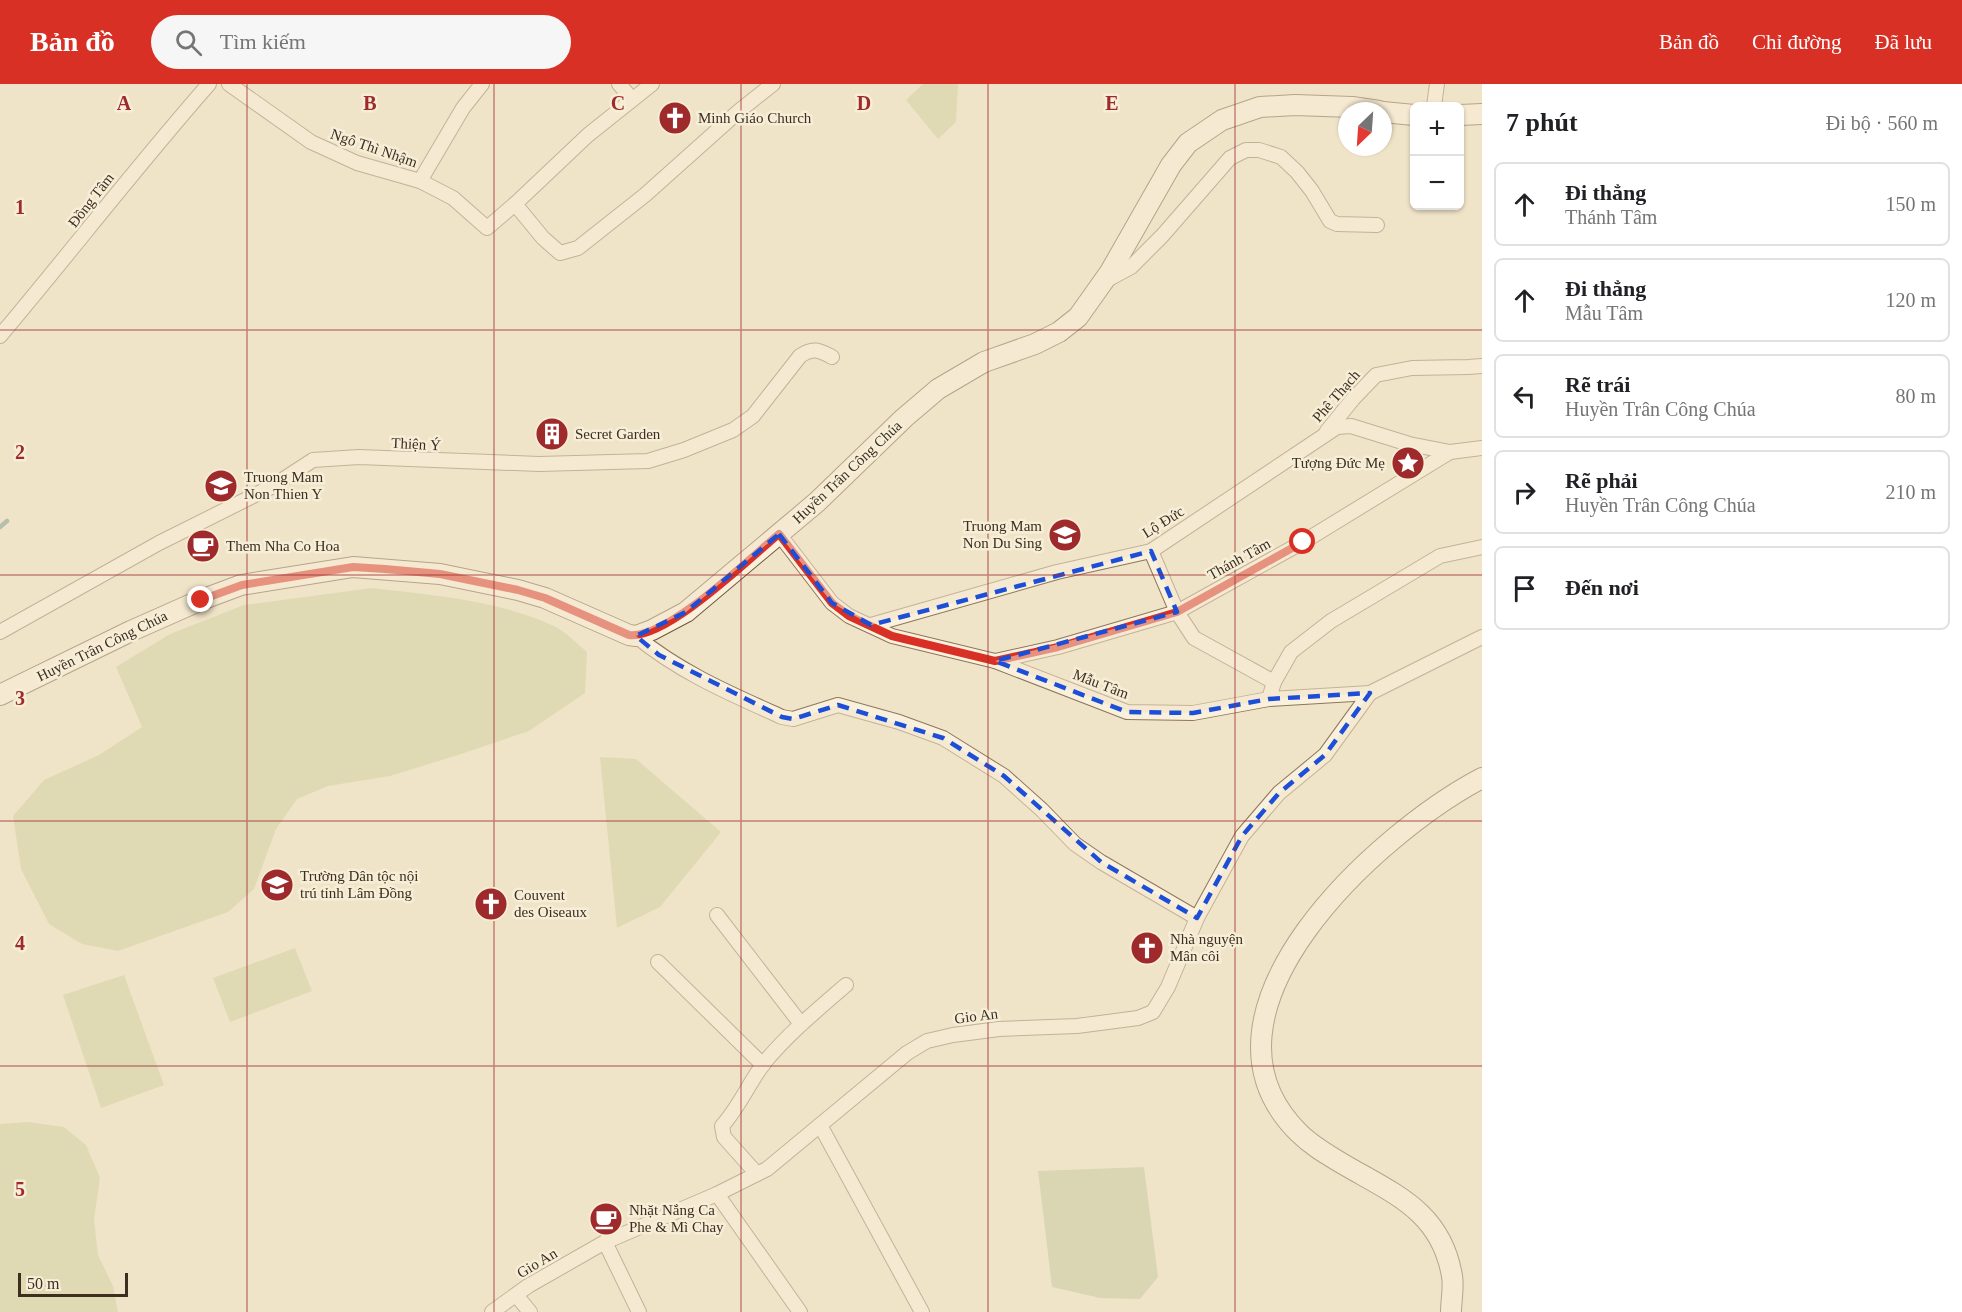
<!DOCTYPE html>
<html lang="vi">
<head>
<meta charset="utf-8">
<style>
	:root { --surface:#fff; --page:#f6f6f6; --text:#202124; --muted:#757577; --line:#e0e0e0; --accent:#d93025 }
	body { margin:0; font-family:"Times New Roman",serif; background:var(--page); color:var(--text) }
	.controls { position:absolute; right:18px; top:18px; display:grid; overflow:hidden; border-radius:9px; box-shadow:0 2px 4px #0004 }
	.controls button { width:54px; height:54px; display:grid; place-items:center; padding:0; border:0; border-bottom:2px solid var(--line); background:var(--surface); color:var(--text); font:30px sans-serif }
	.compass { position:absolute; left:1338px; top:18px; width:54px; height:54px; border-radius:50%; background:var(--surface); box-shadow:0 2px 4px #0004; rotate:205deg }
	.scale { position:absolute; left:18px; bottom:15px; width:110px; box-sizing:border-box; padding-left:6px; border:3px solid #3d2e20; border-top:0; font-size:16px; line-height:21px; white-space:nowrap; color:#3d2e20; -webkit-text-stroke:4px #f7eed8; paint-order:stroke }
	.stop { position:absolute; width:18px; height:18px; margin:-14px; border:4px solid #d93025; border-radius:50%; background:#fff }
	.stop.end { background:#d93025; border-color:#fff; box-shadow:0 2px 6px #0008 }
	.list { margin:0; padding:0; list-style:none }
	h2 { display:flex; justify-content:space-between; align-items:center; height:78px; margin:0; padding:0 24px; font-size:26px }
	h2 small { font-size:20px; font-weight:400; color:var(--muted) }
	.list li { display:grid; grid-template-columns:39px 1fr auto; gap:18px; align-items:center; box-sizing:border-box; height:84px; margin:0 12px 12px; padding:0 12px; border:2px solid var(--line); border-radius:9px }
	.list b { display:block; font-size:22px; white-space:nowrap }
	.list p { margin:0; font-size:20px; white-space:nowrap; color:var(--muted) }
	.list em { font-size:20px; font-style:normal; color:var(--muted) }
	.icon { flex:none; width:33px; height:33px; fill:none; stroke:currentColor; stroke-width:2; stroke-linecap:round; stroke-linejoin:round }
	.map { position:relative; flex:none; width:1482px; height:1228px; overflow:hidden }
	header { display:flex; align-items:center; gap:36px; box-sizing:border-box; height:84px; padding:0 30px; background:var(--accent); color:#fff }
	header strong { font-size:28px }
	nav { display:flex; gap:33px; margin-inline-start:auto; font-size:21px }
	.search { width:420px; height:54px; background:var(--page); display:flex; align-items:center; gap:15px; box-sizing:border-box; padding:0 21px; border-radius:33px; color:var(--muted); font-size:22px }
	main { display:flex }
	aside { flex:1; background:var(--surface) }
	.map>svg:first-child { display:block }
	.green { fill:#c9cf9b }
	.cemetery { fill:#bfc49a }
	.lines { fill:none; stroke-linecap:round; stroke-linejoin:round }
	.stream { stroke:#6f938a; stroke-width:4.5 }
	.street-casing { stroke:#8d765c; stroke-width:16 }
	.secondary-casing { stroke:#6f573f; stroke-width:22 }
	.street { stroke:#faf1dc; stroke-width:14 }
	.secondary { stroke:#faf1dc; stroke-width:20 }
	.route { stroke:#d93025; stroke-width:8 }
	.marked { fill:none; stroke:#1d4ed8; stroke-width:4.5; stroke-dasharray:12 8; stroke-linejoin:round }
	.grid { fill:none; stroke:#9e2a2b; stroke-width:1.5; stroke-opacity:0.55 }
	.labels { text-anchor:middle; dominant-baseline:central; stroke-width:5; stroke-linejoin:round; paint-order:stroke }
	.poi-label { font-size:15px; fill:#3d2e20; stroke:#f7eed8; text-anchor:start }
	.street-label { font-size:15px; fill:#3d2e20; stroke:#f7eed8 }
	.grid-label { font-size:20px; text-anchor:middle; font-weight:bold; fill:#9e2a2b; stroke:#f7eed8; stroke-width:5; stroke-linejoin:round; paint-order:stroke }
</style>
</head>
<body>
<header>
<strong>Bản đồ</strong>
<div class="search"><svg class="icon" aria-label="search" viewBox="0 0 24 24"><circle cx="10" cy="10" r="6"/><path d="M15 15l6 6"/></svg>Tìm kiếm</div>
<nav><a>Bản đồ</a><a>Chỉ đường</a><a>Đã lưu</a></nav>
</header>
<main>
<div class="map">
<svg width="1482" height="1228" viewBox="0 0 1482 1228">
	<rect width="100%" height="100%" fill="#f0e4c8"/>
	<g class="green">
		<polygon points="923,0 958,0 956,38 938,55 906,16"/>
		<path d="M372,504C432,511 498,516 554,542C566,548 577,560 587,568L585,609L529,647L458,671L390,692L328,702L297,715L276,745L254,805L228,828L118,867L82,860L49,840L21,785L13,732L44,696L99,671L142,643L116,583L170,550L244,521Z"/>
		<polygon points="600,673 636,675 721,748 660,823 617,844"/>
		<polygon points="295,864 312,907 230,938 213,894"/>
		<polygon points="124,891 164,1001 101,1024 63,911"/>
		<polygon points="28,1038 64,1043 86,1061 100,1094 94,1135 98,1171 113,1202 118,1228 0,1228 0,1040"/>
	</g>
	<polygon class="cemetery" points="1144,1083 1158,1193 1140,1215 1100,1214 1052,1203 1038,1087"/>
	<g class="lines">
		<polyline class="stream" points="0,443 7,437"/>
		<defs>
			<g id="street">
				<polyline points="229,0 311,58 357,79 420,97 453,114 487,144 515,120 588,51 652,0"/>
				<polyline points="619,0 632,15"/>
				<polyline points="1434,22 1437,0"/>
				<polyline points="420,97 463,24 482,0"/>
				<polyline points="515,120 543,154 560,169 578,164 645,111 739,27 773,0"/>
				<polyline points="1105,197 1131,183 1162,152 1230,74 1246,66 1259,66 1281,73 1297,88 1312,107 1330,137 1337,140 1377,141"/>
				<path d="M0,252C70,169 137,82 209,0"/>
				<polyline points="1327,347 1353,315 1376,291 1412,284 1468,283 1482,282"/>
				<polyline points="779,450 832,519 849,532 892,552 995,577 1127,628 1193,629 1269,615 1370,609 1482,553"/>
				<polyline points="1151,467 1177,528 1194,554 1274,598"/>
				<polyline points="871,541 1057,488 1151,467 1337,343 1351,342 1409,360 1450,368"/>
				<path d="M0,548L159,459L273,402L313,376L359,373L539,380L648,377L684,366L733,346L753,332L800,272C813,263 819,266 832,273"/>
				<path d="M636,552C679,588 731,610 782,633L793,635L838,621L899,638L943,654L1004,692L1042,726L1075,760L1101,778L1197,834"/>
				<polyline points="995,577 1058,563 1177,528 1303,458 1450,368 1482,364"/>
				<polyline points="1269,615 1274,598 1291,568 1331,537 1440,472 1482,463"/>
				<polyline points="717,831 801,940"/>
				<polyline points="658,878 763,981"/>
				<polyline points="820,1041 922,1228"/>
				<path d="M757,1090L724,1053L722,1042C739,1023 749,999 764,979C788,950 817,926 846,901"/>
				<polyline points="717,1110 800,1228"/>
				<polyline points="605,1158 639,1228"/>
				<polyline points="516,1211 530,1228"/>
				<polyline points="492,1228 528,1202 605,1158 717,1110 767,1085 907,969 927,957 953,951 999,945 1077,942 1138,934 1153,928 1168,903 1197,834 1242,752 1279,709 1325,671 1370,609"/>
			</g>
			<g id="secondary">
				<polyline points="1383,28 1414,31"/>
				<polyline points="1460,31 1482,30"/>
				<polyline points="0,611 131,547 201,516 241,501 353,483 440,490 518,506 545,514 629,551 636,552 652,546 686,528 817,418 904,334 938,305 984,278 1035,260 1059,248 1078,233 1110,188 1171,81 1188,59 1222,36 1260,23 1295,21 1352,23 1379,27"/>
				<path d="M1451,1228C1451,1217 1454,1203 1452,1192C1441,1127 1394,1110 1343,1080C1328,1071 1312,1062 1299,1049C1177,929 1379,748 1482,694"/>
			</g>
		</defs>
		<use href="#street" class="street-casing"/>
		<use href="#secondary" class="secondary-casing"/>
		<use href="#street" class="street"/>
		<use href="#secondary" class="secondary"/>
	</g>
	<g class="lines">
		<path class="route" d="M201,516L242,501L353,483L385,485L440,490L518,506L545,514L629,551C666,556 749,475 779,450L832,519L849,532L892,552L995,577L1058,563L1177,528L1303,458"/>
	</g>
	<path d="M0 0H1482V1228H0ZM779,450L832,519L871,541L1151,467L1177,528L995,577L1127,628L1193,629L1269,615L1370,609L1325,671L1279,709L1242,752L1197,834L1101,778L1004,692L943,654L838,621L793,635L782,633L659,571L636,552L686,528Z" fill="#f0e4c8" fill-opacity=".55" fill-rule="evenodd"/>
	<path class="marked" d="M779,450L832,519L871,541L1151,467L1177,528L995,577L1127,628L1193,629L1269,615L1370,609L1325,671L1279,709L1242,752L1197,834L1101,778L1004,692L943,654L838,621L793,635L782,633L659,571L636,552L686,528Z"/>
	<path class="grid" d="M247,0V1228M494,0V1228M741,0V1228M988,0V1228M1235,0V1228M0,246H1482M0,491H1482M0,737H1482M0,982H1482"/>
	<defs>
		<symbol id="church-disc" viewBox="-11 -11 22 22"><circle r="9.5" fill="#9e2a2b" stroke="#f7eed8"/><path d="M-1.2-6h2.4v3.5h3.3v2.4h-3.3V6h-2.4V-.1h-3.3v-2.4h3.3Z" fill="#fff"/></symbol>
		<symbol id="building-disc" viewBox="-11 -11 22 22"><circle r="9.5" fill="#9e2a2b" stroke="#f7eed8"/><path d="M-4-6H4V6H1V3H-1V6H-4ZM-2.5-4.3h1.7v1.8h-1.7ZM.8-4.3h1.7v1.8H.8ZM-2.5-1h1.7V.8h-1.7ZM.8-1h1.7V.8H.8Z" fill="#fff"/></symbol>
		<symbol id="sight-disc" viewBox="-11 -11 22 22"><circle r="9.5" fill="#9e2a2b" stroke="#f7eed8"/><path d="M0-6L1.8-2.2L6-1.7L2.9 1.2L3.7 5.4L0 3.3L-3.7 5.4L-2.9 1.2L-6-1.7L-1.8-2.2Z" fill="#fff"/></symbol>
		<symbol id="school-disc" viewBox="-11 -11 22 22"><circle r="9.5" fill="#9e2a2b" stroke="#f7eed8"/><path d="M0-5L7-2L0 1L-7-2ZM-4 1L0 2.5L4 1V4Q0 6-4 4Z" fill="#fff"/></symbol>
		<symbol id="cafe-disc" viewBox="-11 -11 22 22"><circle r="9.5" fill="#9e2a2b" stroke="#f7eed8"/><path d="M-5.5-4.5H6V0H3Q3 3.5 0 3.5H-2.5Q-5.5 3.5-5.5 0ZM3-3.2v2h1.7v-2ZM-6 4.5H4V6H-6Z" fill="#fff"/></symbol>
	</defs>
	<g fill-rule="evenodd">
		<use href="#church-disc" x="656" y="15" width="38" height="38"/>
		<use href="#building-disc" x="533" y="331" width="38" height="38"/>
		<use href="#sight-disc" x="1389" y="360" width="38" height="38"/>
		<use href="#school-disc" x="202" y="383" width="38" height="38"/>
		<use href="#school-disc" x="1046" y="432" width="38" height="38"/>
		<use href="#cafe-disc" x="184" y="443" width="38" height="38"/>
		<use href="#school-disc" x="258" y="782" width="38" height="38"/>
		<use href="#church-disc" x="472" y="801" width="38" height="38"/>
		<use href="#church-disc" x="1128" y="845" width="38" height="38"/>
		<use href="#cafe-disc" x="587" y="1116" width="38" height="38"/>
	</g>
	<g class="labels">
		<g class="poi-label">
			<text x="698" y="34">Minh Giáo Church</text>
			<text x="575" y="350">Secret Garden</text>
			<text x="1385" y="379" text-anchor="end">Tượng Đức Mẹ</text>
			<text x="244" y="393">Truong Mam<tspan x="244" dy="17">Non Thien Y</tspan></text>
			<text x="1042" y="442" text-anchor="end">Truong Mam<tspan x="1042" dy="17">Non Du Sing</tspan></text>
			<text x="226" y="462">Them Nha Co Hoa</text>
			<text x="300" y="792">Trường Dân tộc nội<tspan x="300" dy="17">trú tỉnh Lâm Đồng</tspan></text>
			<text x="514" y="811">Couvent<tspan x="514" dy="17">des Oiseaux</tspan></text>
			<text x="1170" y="855">Nhà nguyện<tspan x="1170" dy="17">Mân côi</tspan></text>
			<text x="629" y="1126">Nhặt Nắng Ca<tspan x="629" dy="17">Phe &amp; Mì Chay</tspan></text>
		</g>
		<g class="street-label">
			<text transform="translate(374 64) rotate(19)">Ngô Thì Nhậm</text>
			<text transform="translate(91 116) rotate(-52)">Đồng Tâm</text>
			<text transform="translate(1336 312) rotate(-49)">Phê Thạch</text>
			<text transform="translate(416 360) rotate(3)">Thiện Ý</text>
			<text transform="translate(847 388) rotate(-43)">Huyền Trân Công Chúa</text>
			<text transform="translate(1163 438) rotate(-32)">Lộ Đức</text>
			<text transform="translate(1239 475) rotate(-29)">Thánh Tâm</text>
			<text transform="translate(102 562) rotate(-26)">Huyền Trân Công Chúa</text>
			<text transform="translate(1101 600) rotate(21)">Mẫu Tâm</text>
			<text transform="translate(976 932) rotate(-7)">Gio An</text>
			<text transform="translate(537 1179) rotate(-31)">Gio An</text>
		</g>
	</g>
	<g class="grid-label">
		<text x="124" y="26">A</text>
		<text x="370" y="26">B</text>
		<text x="618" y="26">C</text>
		<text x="864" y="26">D</text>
		<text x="1112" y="26">E</text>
		<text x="20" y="130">1</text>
		<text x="20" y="375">2</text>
		<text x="20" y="621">3</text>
		<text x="20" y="866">4</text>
		<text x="20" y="1112">5</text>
	</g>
</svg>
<div class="controls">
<button>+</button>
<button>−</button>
</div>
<svg class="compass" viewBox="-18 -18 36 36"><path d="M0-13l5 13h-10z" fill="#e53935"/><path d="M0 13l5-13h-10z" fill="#757577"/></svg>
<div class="scale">50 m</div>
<div class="stop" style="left:1303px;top:458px"></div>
<div class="stop end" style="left:201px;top:516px"></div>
</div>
<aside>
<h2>7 phút<small>Đi bộ · 560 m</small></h2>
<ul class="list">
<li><svg class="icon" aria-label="ahead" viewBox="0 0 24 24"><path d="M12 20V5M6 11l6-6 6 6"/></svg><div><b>Đi thẳng</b><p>Thánh Tâm</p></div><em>150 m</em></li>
<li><svg class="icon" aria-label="ahead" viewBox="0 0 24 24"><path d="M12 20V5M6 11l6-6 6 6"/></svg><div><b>Đi thẳng</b><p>Mẫu Tâm</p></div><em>120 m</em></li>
<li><svg class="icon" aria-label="left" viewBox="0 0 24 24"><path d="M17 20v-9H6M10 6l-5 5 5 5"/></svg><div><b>Rẽ trái</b><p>Huyền Trân Công Chúa</p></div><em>80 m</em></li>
<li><svg class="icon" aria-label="right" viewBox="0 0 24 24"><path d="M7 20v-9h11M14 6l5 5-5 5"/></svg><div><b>Rẽ phải</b><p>Huyền Trân Công Chúa</p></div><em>210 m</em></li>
<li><svg class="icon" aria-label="arrive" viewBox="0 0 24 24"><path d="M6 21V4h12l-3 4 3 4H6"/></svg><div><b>Đến nơi</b></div></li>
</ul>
</aside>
</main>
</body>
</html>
